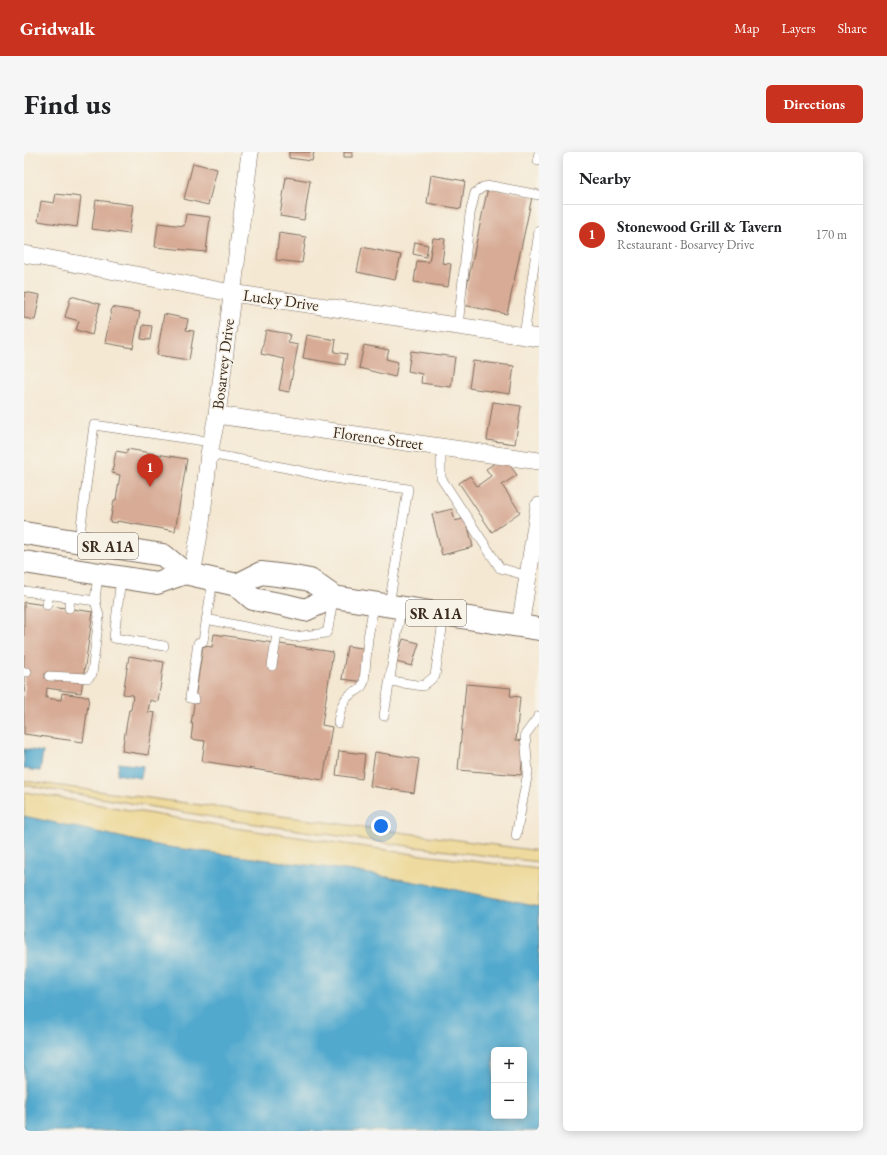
<!DOCTYPE html>
<html lang="en">
<head>
<meta charset="utf-8">
<style>
	:root { --surface:#fff; --page:#f6f6f6; --text:#202124; --muted:#757577; --line:#e0e0e0; --accent:#c8321e }
	body { margin:0; font-family:"EB Garamond",serif; background:var(--page); color:var(--text) }
	.controls { position:absolute; right:12px; bottom:12px; display:grid; overflow:hidden; border-radius:6px; box-shadow:0 2px 10px #0003 }
	.controls button { width:36px; height:36px; display:grid; place-items:center; padding:0; border:0; border-bottom:1px solid var(--line); background:var(--surface); color:var(--text); font:20px sans-serif }
	.you { position:absolute; left:357px; top:674px; width:14px; height:14px; margin:-10px; border:3px solid #fff; border-radius:50%; background:#1a73e8; box-shadow:0 0 0 6px #1a73e833 }
	.badge { display:grid; place-items:center; width:26px; height:26px; border-radius:50%; background:var(--accent); color:#fff; font-size:13px; font-weight:700 }
	.pin { position:absolute; translate:-50% -33px; filter:drop-shadow(0 1px 2px #0008) }
	.pin::after { content:''; position:absolute; top:21px; width:14px; height:12px; background:inherit; clip-path:polygon(0 0,100% 0,50% 100%) }
	.list { margin:0; padding:0; list-style:none }
	h2 { display:flex; justify-content:space-between; align-items:center; height:52px; margin:0; padding:0 16px; font-size:17px }
	h2 small { font-size:13px; font-weight:400; color:var(--muted) }
	.list li { display:grid; grid-template-columns:26px 1fr auto; gap:12px; align-items:center; box-sizing:border-box; height:60px; padding:0 16px; border-top:1px solid var(--line) }
	.list b { display:block; font-size:15px; white-space:nowrap }
	.list p { margin:0; font-size:13px; white-space:nowrap; color:var(--muted) }
	.list em { font-size:13px; font-style:normal; color:var(--muted) }
	.map { position:relative; flex:none; width:515px; height:979px; overflow:hidden; border-radius:6px }
	header { display:flex; align-items:center; gap:24px; box-sizing:border-box; height:56px; padding:0 20px; background:var(--accent); color:#fff }
	header strong { font-size:19px }
	nav { display:flex; gap:22px; margin-inline-start:auto; font-size:14px }
	.intro { display:flex; align-items:center; justify-content:space-between; box-sizing:border-box; height:96px; padding:0 24px }
	h1 { margin:0; font-size:28px }
	.button { padding:10px 18px; border-radius:6px; background:var(--accent); color:#fff; font-size:14px; font-weight:700 }
	main { display:flex; gap:24px; padding:0 24px }
	aside { flex:1; background:var(--surface); border-radius:6px; box-shadow:0 2px 10px #0003 }
	.map>svg:first-child { display:block }
	.sand { fill:#eeda9e; stroke:#94825e }
	.water { fill:#51a9ce; stroke:#466a76; fill-rule:evenodd }
	.building { fill:#d7ab95 }
	.lines { fill:none; stroke-linecap:round; stroke-linejoin:round }
	.lane-casing { stroke:#7c6c5d; stroke-width:10 }
	.street-casing { stroke:#7c6c5d; stroke-width:18 }
	.primary-casing { stroke:#7c6c5d; stroke-width:24 }
	.lane { stroke:#fff; stroke-width:9 }
	.street { stroke:#fff; stroke-width:17 }
	.primary { stroke:#fff; stroke-width:22 }
	.labels { text-anchor:middle; dominant-baseline:central; stroke-width:3; stroke-linejoin:round; paint-order:stroke }
	.shield { fill:#f7f3e8; stroke:#73665b; stroke-width:1 }
	.shield-label { font-size:15px; font-weight:bold; fill:#3b2a1e }
	.street-label { font-size:16px; fill:#3b2a1e; stroke:#f7f3e8 }
</style>
</head>
<body>
<header>
<strong>Gridwalk</strong>
<nav><a>Map</a><a>Layers</a><a>Share</a></nav>
</header>
<div class="intro"><h1>Find us</h1><a class="button">Directions</a></div>
<main>
<div class="map">
<svg width="515" height="979" viewBox="0 0 515 979">
	<rect width="100%" height="100%" fill="#f7f3e8"/>
	<filter id="ink" filterUnits="userSpaceOnUse"><feTurbulence type="fractalNoise" baseFrequency=".025" numOctaves="2"/><feDisplacementMap in="SourceGraphic" scale="8" xChannelSelector="R" yChannelSelector="G"/><feConvolveMatrix kernelMatrix="1 2 1 2 8 2 1 2 1" color-interpolation-filters="sRGB"/></filter>
	<filter id="wash" filterUnits="userSpaceOnUse"><feTurbulence type="fractalNoise" baseFrequency=".012" numOctaves="4" result="noise"/><feDisplacementMap in="SourceGraphic" scale="16" xChannelSelector="R" yChannelSelector="G"/><feGaussianBlur stdDeviation="0.9" result="paint"/><feColorMatrix in="noise" values="0 0 0 0 0 0 0 0 0 0 0 0 0 0 0 0 0 1.4 0 .05"/><feComposite in="paint" operator="in"/></filter>
	<g filter="url(#wash)">
		<rect width="100%" height="100%" fill="#f4e8d3"/>
		<g class="sand">
			<polygon points="0,629 515,699 515,710 391,695 211,669 0,633"/>
			<polygon points="0,640 211,676 390,702 515,717 515,807 0,729"/>
		</g>
		<g class="water">
			<polygon points="0,597 19,600 16,619 0,617"/>
			<polygon points="95,611 119,614 117,626 93,622"/>
			<path d="M0,664L137,694L329,719L414,734L515,755V979H0ZM470,898H500V964H470Z"/>
		</g>
		<g id="blocks">
			<g class="building">
				<polygon points="265,0 290,0 288,9 265,6"/>
				<rect x="320" y="0" width="8" height="5"/>
				<polygon points="169,11 193,17 184,53 160,47"/>
				<polygon points="407,23 441,29 437,57 403,51"/>
				<polygon points="262,25 286,29 280,68 256,64"/>
				<polygon points="464,35 508,45 483,162 439,153"/>
				<polygon points="32,42 57,45 53,75 14,69 17,49 30,51"/>
				<polygon points="72,48 109,53 105,82 68,77"/>
				<polygon points="162,62 186,65 182,100 131,95 134,71 160,74"/>
				<polygon points="255,81 282,85 278,111 252,108"/>
				<polygon points="409,86 421,87 418,111 427,112 424,135 390,130 393,109 405,110"/>
				<polygon points="391,90 404,93 402,105 389,102"/>
				<polygon points="338,95 377,103 371,128 333,120"/>
				<polygon points="0,140 16,143 11,168 0,166"/>
				<polygon points="47,144 76,152 68,183 52,178 55,169 41,165"/>
				<polygon points="88,155 116,160 109,196 81,191"/>
				<polygon points="140,162 164,167 162,178 170,179 165,208 133,203"/>
				<polygon points="119,173 128,174 126,188 117,187"/>
				<polygon points="242,178 266,182 264,191 274,193 265,240 255,238 261,207 237,202"/>
				<polygon points="283,183 312,188 310,200 323,202 321,213 279,206"/>
				<polygon points="340,193 365,198 362,207 374,210 371,225 335,216"/>
				<polygon points="387,199 431,205 427,235 397,231 398,222 384,219"/>
				<polygon points="449,209 490,214 486,242 445,236"/>
				<polygon points="469,250 497,254 491,292 463,288"/>
				<polygon points="103,297 163,307 151,379 93,369 93,371 86,370 90,348 92,348 96,323 88,321 92,299 103,301"/>
				<polygon points="480,305 493,323 478,333 496,360 468,380 435,331 446,324 453,334 467,324 462,317"/>
				<polygon points="428,357 431,369 442,366 449,395 418,403 408,362"/>
				<polygon points="0,450 69,460 57,541 23,536 22,546 37,548 38,541 65,545 59,590 0,582 0,542 1,533 0,533"/>
				<polygon points="190,482 309,500 298,573 308,575 299,628 178,609 181,589 167,587 169,571 167,572 179,494 188,495"/>
				<polygon points="379,487 395,491 388,514 372,510"/>
				<polygon points="323,494 345,497 340,530 318,527"/>
				<polygon points="105,504 140,510 134,550 126,548 124,560 131,561 124,603 98,599 105,558 107,558 109,543 99,542"/>
				<polygon points="442,532 487,536 486,544 496,545 492,588 500,589 497,623 434,618"/>
				<polygon points="315,599 341,602 338,627 312,623"/>
				<polygon points="351,600 395,607 390,641 346,634"/>
			</g>
		</g>
	</g>
	<g filter="url(#ink)">
		<use href="#blocks" fill-opacity="0" stroke="#7c6c5d" stroke-width="1"/>
		<g class="lines">
			<defs>
				<g id="lane">
					<polyline points="514,9 515,0"/>
					<polyline points="434,174 446,62 451,41 459,35 468,34 515,43"/>
					<polyline points="500,184 515,79"/>
					<polyline points="417,295 417,326 476,416 504,424"/>
					<polyline points="185,302 263,316 303,325 384,337 365,453"/>
					<polyline points="55,389 70,273 187,290"/>
					<polyline points="97,426 90,486 140,494"/>
					<polyline points="0,439 72,449"/>
					<polyline points="23,453 25,442"/>
					<polyline points="45,456 46,445"/>
					<polyline points="182,467 271,485 302,481 304,477 309,447"/>
					<polyline points="248,514 253,482"/>
					<polyline points="0,520 3,520"/>
					<polyline points="25,524 64,526 68,522 75,464 71,448 74,422"/>
					<polyline points="366,529 399,534 411,524 420,463"/>
					<polyline points="171,547 166,546 174,491 179,489 189,428"/>
					<polyline points="360,564 377,456"/>
					<path d="M314,571C315,562 318,548 327,542C333,538 337,538 340,530L344,486L350,451"/>
					<polyline points="492,684 504,620 501,583 515,564"/>
				</g>
				<g id="street">
					<polyline points="0,102 208,141 515,186"/>
					<polyline points="193,263 515,309"/>
					<polyline points="168,423 177,371 185,302 193,263 226,0"/>
					<polyline points="496,475 515,354"/>
				</g>
				<g id="primary">
					<polyline points="0,381 139,403 161,421 213,433 229,447 261,453 281,458 310,445"/>
					<polyline points="0,410 133,431 161,421"/>
					<polyline points="213,433 237,421 270,425 286,428 310,445 515,477"/>
				</g>
			</defs>
			<use href="#lane" class="lane-casing"/>
			<use href="#street" class="street-casing"/>
			<use href="#primary" class="primary-casing"/>
			<use href="#lane" class="lane"/>
			<use href="#street" class="street"/>
			<use href="#primary" class="primary"/>
		</g>
	</g>
	<g class="labels">
		<g class="shield">
			<rect x="54" y="381" width="60" height="26" rx="3"/>
			<rect x="382" y="448" width="60" height="26" rx="3"/>
		</g>
		<g class="shield-label">
			<text x="84" y="394">SR A1A</text>
			<text x="412" y="461">SR A1A</text>
		</g>
		<g class="street-label">
			<text transform="translate(257 148) rotate(8)">Lucky Drive</text>
			<text transform="translate(199 212) rotate(-83)">Bosarvey Drive</text>
			<text transform="translate(354 286) rotate(8)">Florence Street</text>
		</g>
	</g>
</svg>
<div class="controls">
<button>+</button>
<button>−</button>
</div>
<div class="you"></div>
<div class="pin badge" style="left:126px;top:335px">1</div>
</div>
<aside>
<h2>Nearby<small></small></h2>
<ul class="list">
<li><span class="badge">1</span><div><b>Stonewood Grill &amp; Tavern</b><p>Restaurant · Bosarvey Drive</p></div><em>170 m</em></li>
</ul>
</aside>
</main>
</body>
</html>
